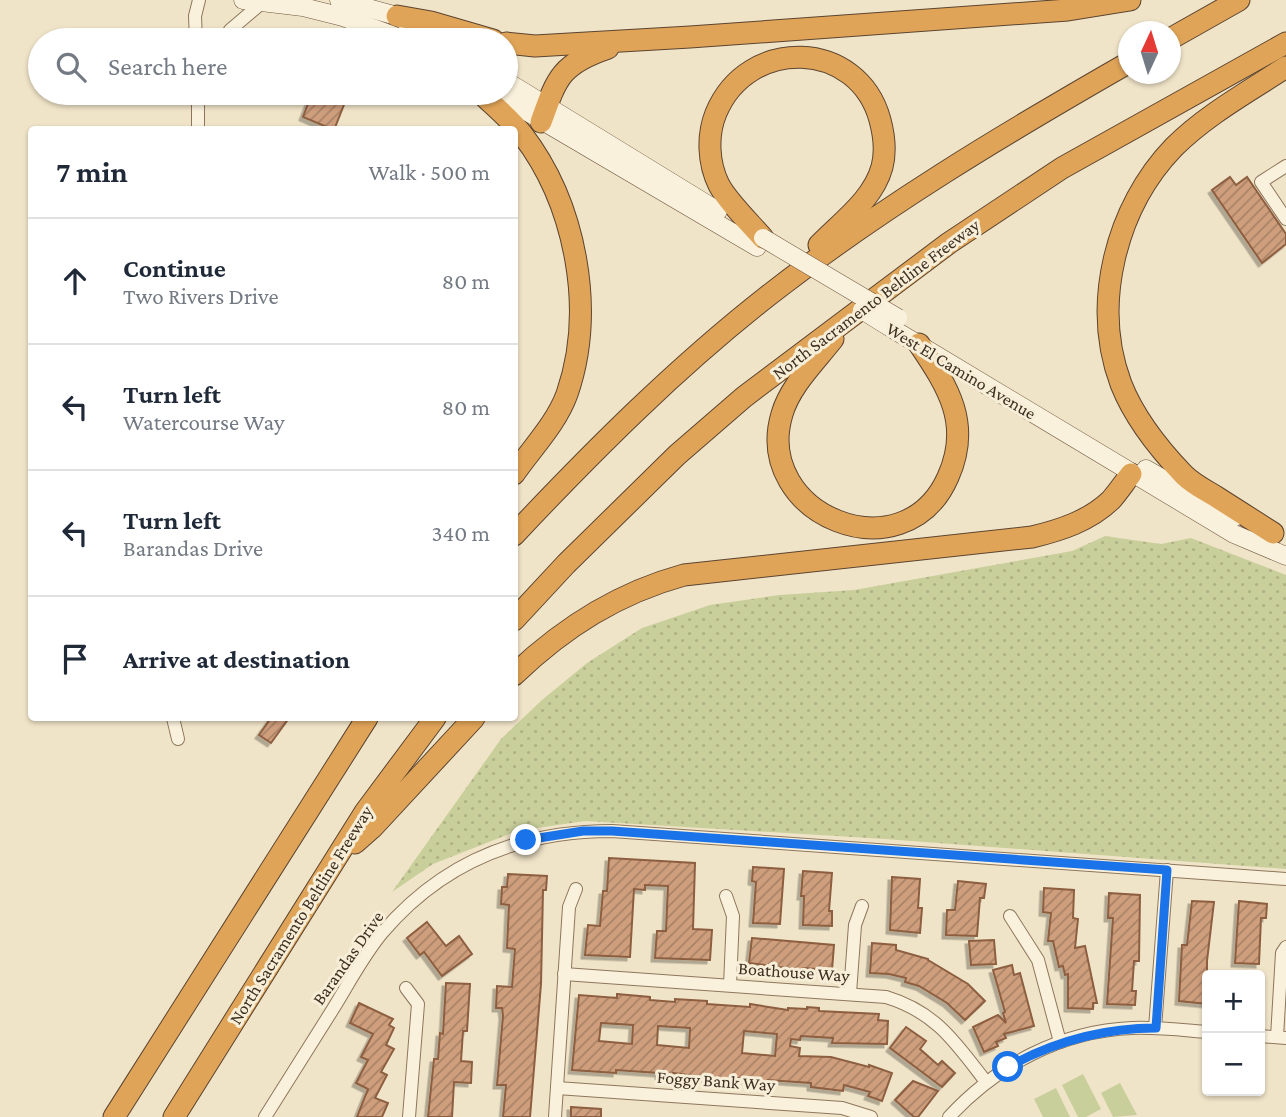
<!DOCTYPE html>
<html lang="en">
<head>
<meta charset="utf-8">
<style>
	:root { --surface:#fff; --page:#f2f2f3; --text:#1f2937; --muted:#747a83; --line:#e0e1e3 }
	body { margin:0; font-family:"Crimson Pro",serif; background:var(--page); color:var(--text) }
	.controls { position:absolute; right:21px; bottom:21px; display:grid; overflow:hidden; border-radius:7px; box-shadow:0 2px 5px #0004 }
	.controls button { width:63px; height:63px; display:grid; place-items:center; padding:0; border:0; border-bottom:2px solid var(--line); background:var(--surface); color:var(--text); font:35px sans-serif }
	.compass { position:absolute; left:1118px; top:21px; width:63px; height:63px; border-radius:50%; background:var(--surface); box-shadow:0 2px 5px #0004; rotate:4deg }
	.stop { position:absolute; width:21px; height:21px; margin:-16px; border:5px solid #1a73e8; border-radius:50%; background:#fff }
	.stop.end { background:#1a73e8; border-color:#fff; box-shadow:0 2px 7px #0008 }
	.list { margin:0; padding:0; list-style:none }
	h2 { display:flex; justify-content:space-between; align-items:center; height:91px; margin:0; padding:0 28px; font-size:30px }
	h2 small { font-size:23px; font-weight:400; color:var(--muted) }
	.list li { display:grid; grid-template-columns:46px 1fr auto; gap:21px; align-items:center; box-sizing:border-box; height:126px; padding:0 28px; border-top:2px solid var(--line) }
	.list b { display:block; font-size:26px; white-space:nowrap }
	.list p { margin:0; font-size:23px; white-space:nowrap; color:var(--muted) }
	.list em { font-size:23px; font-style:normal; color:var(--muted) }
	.icon { flex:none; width:38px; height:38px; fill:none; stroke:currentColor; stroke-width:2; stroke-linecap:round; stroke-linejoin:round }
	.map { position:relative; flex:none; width:1286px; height:1117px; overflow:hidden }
	.search { position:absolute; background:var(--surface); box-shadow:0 2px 5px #0004; left:28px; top:28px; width:490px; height:77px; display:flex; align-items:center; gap:18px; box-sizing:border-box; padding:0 24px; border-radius:38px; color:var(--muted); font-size:26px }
	.panel { position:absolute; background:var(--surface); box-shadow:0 2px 5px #0004; left:28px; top:126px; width:490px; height:595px; border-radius:7px }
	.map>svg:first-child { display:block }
	.grass { fill:url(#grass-dots) }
	.pitch { fill:#c9cf9b }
	.building { fill:url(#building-hatch); stroke:#8d5f41; stroke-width:2; fill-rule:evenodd; filter:url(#shadow) }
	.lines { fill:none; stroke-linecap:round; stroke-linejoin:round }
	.street-casing { stroke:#8d765c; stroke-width:14 }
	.secondary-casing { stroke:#6f573f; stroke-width:19 }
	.highway-casing { stroke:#5b4430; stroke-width:23 }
	.street { stroke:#faf1dc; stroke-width:12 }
	.secondary { stroke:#faf1dc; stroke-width:18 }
	.highway { stroke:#e0a458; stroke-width:21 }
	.secondary-bridge-casing { stroke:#6f573f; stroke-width:19; stroke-linecap:butt }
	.secondary-bridge { stroke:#faf1dc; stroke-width:18 }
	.route { stroke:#1a73e8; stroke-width:9 }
	.labels { text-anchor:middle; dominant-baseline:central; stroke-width:6; stroke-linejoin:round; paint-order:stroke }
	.street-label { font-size:18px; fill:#3d2e20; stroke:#f7eed8 }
</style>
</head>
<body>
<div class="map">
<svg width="1286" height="1117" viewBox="0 0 1286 1117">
	<defs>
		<pattern id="grass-dots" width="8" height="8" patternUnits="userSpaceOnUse" patternTransform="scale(1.75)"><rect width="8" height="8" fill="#c9cf9b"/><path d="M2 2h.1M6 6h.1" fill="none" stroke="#aeb285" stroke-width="1.8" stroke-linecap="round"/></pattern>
		<pattern id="building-hatch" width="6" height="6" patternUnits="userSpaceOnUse" patternTransform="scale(1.75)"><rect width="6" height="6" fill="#cf9f7d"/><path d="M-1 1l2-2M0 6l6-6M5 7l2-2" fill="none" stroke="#a98266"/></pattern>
		<filter id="shadow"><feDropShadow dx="-3.5" dy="3.5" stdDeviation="0" flood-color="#0004"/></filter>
	</defs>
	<rect width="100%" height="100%" fill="#f0e4c8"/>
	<polygon class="grass" points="1105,536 1161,544 1191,538 1286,575 1286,869 885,839 585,821 517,831 433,864 392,892 501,739 542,700 587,663 642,628 710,605 779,595 854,590 1072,551"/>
	<g class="pitch">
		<polygon points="1083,1074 1101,1109 1086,1117 1078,1117 1062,1085"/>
		<polygon points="1120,1083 1137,1115 1113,1117 1101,1093"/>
		<polygon points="1056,1088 1070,1117 1043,1117 1034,1099"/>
	</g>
	<g class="building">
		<polygon points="312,93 335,93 347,97 334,130 303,117"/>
		<polygon points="1230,177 1236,185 1247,177 1286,234 1286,244 1262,263 1212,190"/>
		<polygon points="271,718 289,718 271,743 259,735"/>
		<polygon points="609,858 695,863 693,929 712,930 710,960 655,958 657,931 666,931 668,886 645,885 645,890 634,889 630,957 585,955 588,925 600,926 603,891 607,891"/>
		<polygon points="753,867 784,869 780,924 753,923 756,882 752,881"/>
		<polygon points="803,871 832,873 829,911 832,911 832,926 803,925 804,896 801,896"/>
		<polygon points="508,874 547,876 546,890 543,890 541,984 530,1117 503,1117 506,1085 497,1085 503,1016 502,1008 496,1008 497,986 512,987 515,949 507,948 509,905 501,904 502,887 507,887"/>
		<polygon points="892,877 920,879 918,908 922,908 920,933 890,930"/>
		<polygon points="958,881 986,884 984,898 980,898 977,936 946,935 947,910 955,910"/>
		<polygon points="1044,888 1074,890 1073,918 1078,919 1075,948 1085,946 1097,1003 1093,1003 1093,1009 1068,1008 1068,974 1065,975 1063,966 1059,967 1053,941 1048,941 1051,913 1043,912"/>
		<polygon points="1109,893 1140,895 1139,961 1134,961 1132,991 1136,991 1135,1005 1107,1004 1113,918 1108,918"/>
		<polygon points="1192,901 1214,902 1207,961 1207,1004 1179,1001 1182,945 1187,945"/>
		<polygon points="1239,901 1267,904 1266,918 1261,918 1259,964 1235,963"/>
		<polygon points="427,922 446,946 459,936 472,954 442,976 424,952 420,955 407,938"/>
		<polygon points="752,938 834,945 832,970 803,968 803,970 749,963"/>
		<polygon points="994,940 996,964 971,965 969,941"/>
		<polygon points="872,943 896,945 896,950 928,959 928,960 968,984 985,1001 965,1020 947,1003 919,986 905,982 906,978 889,974 870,973"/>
		<polygon points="1012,965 1014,975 1020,973 1034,1026 1004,1034 1006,1038 996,1042 998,1046 984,1052 973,1027 998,1015 1006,1023 1003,1013 1005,1012 993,970"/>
		<polygon points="446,983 470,984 467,1031 463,1031 461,1061 472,1062 471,1083 454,1082 452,1117 428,1117 434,1059 438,1059 440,1033 443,1034"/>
		<path d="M617,994L650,997V1000L675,1002V999L707,1001V1004L750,1007V1004L788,1010V1008L807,1009V1007L819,1008V1011L879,1014L878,1020L888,1021L887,1044L832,1043L833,1038L801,1036L800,1040L791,1039L790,1046L800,1048L799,1056L831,1057L869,1067V1065L892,1073L882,1101L868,1096L870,1092L844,1085L843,1091L811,1087V1083L768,1080V1083L730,1077V1081L673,1073V1077L659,1076V1073L616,1070V1073L572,1070L579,995L617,998ZM601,1023L633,1025L632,1044L599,1041ZM658,1026L690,1028L689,1048L657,1045ZM744,1031L777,1034L775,1056L742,1053Z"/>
		<polygon points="359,1003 393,1019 389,1025 394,1028 386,1045 394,1049 381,1072 387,1075 375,1098 388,1103 382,1117 357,1117 368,1089 356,1083 368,1060 361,1057 373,1034 350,1023"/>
		<polygon points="906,1027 926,1041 920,1049 938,1065 942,1061 955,1073 942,1087 890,1048"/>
		<polygon points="913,1081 938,1091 918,1117 914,1117 895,1100"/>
		<polygon points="571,1107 601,1109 601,1117 571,1117"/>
	</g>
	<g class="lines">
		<defs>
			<g id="street">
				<polyline points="196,40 195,16 199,0"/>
				<polyline points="225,40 230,30 263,2"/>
				<polyline points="198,130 198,93"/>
				<polyline points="1286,166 1261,182 1286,219"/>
				<polyline points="173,718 178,739"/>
				<polyline points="726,896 733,916 730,985"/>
				<polyline points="1010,916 1038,960 1060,1042"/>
				<path d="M564,974L886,997C936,1012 956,1043 986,1082"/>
				<polyline points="406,988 418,1004 409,1117"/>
				<polyline points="850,993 855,925 862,906"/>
				<polyline points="1155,1028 1167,870"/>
				<polyline points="1260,1036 1286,1038"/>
				<polyline points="1277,1037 1282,953 1286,947"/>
				<polyline points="557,1088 842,1108 871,1117"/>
				<path d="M265,1117C288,1081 310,1045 333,1009C349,983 363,956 382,933C442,862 521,831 612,831L1286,879"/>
				<polyline points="555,1117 569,907 576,889"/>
				<path d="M949,1117C997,1065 1061,1031 1132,1028C1157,1027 1182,1030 1207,1032"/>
			</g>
			<g id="secondary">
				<polyline points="243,0 303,7 343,17 405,40"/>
				<polyline points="339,0 397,16 438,40"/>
				<polyline points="506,81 718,211"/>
				<polyline points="495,93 757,247"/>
				<polyline points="891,328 1234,534 1286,556"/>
				<polyline points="1146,469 1212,507 1235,517"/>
			</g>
			<g id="highway">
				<polyline points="397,16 431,22 493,40"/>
				<polyline points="1170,39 1239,0"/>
				<polyline points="506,43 535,46 690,37 1068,10 1130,0"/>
				<path d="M481,93C494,106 510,119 522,134C576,204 596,310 567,394C556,424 532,448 514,474"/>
				<path d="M541,122C557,77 561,64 608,48"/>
				<path d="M763,238C750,223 728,202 719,185C708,163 707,135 716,113C748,36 858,39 880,120C884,135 886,152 882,167C873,200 841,222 819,245"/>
				<path d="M833,339C815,362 790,386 782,414C752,515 904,577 948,477C972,424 948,387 919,344"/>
				<path d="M1273,533C1254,521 1234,508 1215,496C1205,490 1193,484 1184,475C1160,450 1134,417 1121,384C1091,304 1116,207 1174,147C1206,115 1248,92 1286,67"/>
				<path d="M514,535C594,450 677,367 769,295C882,207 1004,134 1128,63"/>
				<polyline points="514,620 566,564 677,455 744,397 849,318 949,243 1062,168 1286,43"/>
				<path d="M514,675C564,627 618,593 684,575L1032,537C1061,530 1089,521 1111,500C1118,492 1124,483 1131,474"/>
				<polyline points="355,843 372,828 474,718"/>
				<polyline points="114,1117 367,718"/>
				<polyline points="174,1117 365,812 435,718"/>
			</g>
		</defs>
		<use href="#street" class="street-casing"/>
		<use href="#secondary" class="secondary-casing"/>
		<use href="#highway" class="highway-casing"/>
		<use href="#street" class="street"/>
		<use href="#secondary" class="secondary"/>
		<use href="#highway" class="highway"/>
		<defs>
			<g id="secondary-bridge">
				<polyline points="763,238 898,318"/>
				<polyline points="862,310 891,328"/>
			</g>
		</defs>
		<use href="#secondary-bridge" class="secondary-bridge-casing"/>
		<use href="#secondary-bridge" class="secondary-bridge"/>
	</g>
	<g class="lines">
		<path class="route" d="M526,840L583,831H612L1167,870L1156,1028C1102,1028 1055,1041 1008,1067"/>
	</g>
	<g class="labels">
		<g class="street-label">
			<text transform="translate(876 299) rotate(-37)">North Sacramento Beltline Freeway</text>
			<text transform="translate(961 371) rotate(31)">West El Camino Avenue</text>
			<text transform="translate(301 915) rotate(-58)">North Sacramento Beltline Freeway</text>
			<text transform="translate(348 958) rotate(-55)">Barandas Drive</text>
			<text transform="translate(794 972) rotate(4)">Boathouse Way</text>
			<text transform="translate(716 1081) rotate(4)">Foggy Bank Way</text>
		</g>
	</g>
</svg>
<div class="controls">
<button>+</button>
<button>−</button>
</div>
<svg class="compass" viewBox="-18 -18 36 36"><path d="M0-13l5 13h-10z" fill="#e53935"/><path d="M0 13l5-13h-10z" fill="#747a83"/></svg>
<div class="stop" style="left:1008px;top:1067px"></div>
<div class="stop end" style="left:526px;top:840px"></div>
<div class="search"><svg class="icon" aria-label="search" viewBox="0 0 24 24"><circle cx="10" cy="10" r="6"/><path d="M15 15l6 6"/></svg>Search here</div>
<section class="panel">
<h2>7 min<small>Walk · 500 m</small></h2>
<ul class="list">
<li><svg class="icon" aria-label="ahead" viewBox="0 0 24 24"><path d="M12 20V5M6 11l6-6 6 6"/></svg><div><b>Continue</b><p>Two Rivers Drive</p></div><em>80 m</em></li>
<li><svg class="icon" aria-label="left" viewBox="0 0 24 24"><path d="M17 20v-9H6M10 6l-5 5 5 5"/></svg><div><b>Turn left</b><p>Watercourse Way</p></div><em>80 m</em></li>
<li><svg class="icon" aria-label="left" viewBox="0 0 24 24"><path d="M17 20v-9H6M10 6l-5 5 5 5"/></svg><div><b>Turn left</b><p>Barandas Drive</p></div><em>340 m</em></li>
<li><svg class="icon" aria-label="arrive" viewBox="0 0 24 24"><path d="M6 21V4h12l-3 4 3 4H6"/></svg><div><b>Arrive at destination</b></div></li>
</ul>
</section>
</div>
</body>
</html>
